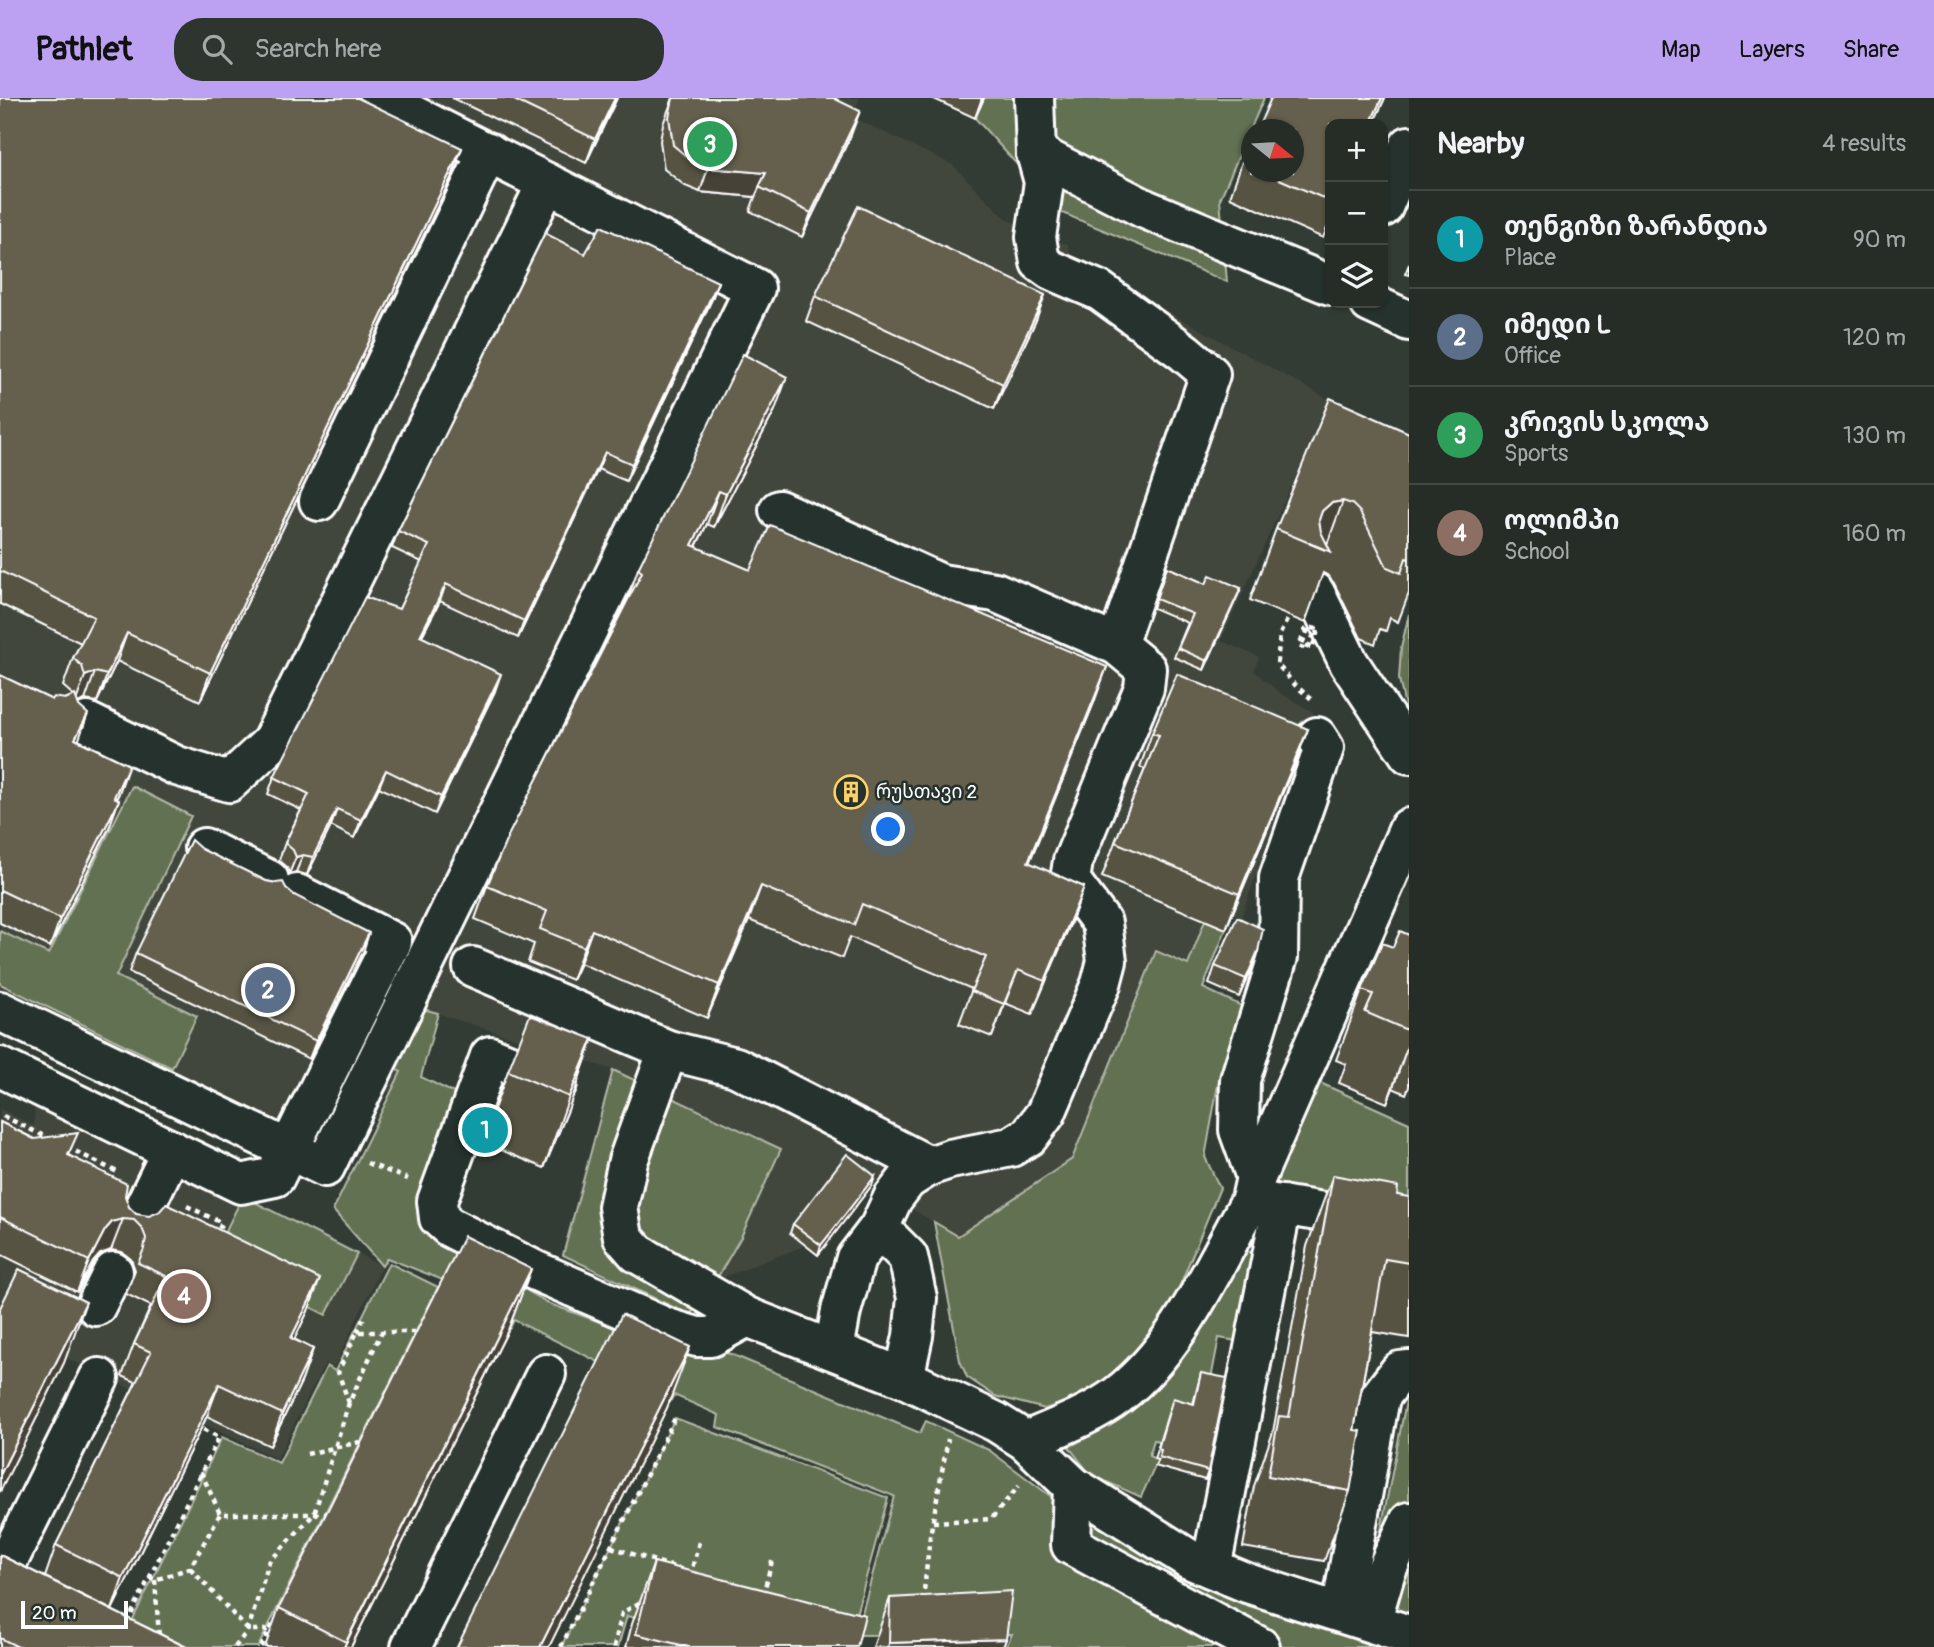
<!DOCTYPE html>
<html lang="en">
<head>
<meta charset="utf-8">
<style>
	:root { --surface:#262d27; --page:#2e352f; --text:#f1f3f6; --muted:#a4a8a7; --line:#424944; --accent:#bca0f2 }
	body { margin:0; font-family:Pangolin,"Noto Sans Georgian",sans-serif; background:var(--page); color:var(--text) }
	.controls { position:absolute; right:21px; top:21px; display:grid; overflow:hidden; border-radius:14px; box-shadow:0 2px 5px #0004 }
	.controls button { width:63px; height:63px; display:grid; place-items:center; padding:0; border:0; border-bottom:2px solid var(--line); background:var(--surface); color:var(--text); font:35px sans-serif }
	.compass { position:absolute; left:1241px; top:21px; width:63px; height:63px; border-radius:50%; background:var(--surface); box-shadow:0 2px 5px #0004; rotate:108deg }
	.scale { position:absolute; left:21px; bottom:18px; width:107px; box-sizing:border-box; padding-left:7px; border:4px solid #fff; border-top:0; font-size:19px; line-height:24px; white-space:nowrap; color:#fff; -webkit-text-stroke:5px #26332d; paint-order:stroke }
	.you { position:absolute; left:889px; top:732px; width:24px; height:24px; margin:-18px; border:5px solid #fff; border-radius:50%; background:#1a73e8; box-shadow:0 0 0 10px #1a73e833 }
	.badge { display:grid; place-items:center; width:46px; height:46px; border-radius:50%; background:var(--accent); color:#fff; font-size:23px; font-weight:700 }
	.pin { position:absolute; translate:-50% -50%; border:4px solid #fff; box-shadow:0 2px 7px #0006 }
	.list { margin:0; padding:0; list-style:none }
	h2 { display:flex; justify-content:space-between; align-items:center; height:91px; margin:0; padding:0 28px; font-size:30px }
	h2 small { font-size:23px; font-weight:400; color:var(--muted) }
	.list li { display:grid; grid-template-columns:46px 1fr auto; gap:21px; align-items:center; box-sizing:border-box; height:98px; padding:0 28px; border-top:2px solid var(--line) }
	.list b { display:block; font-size:26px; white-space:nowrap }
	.list p { margin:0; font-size:23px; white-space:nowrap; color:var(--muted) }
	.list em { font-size:23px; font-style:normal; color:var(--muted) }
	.icon { flex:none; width:38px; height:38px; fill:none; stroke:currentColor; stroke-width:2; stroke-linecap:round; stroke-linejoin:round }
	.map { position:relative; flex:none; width:1409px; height:1549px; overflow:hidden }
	header { display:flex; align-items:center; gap:42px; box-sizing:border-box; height:98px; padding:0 35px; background:var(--accent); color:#111 }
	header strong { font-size:33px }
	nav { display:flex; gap:38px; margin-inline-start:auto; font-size:24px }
	.search { width:490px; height:63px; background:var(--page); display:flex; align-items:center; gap:18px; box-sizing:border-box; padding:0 24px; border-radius:28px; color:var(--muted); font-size:26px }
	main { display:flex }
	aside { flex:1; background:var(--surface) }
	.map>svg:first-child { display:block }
	.built { fill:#42463c }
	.green { fill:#647152; stroke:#b2b8a8; stroke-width:2 }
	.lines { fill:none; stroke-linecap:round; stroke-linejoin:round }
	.minor-casing { stroke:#fff; stroke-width:44 }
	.path { stroke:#fff; stroke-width:4.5; stroke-dasharray:5 5; stroke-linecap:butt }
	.minor { stroke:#26332d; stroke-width:38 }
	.path-bridge { stroke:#fff; stroke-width:4.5; stroke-dasharray:5 5; stroke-linecap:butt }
	.wall { fill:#575243; stroke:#fff; stroke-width:2 }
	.shaded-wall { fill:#474237; stroke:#fff; stroke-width:2 }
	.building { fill:#655f4e; stroke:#fff; stroke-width:2 }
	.labels { text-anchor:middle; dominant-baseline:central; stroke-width:5; stroke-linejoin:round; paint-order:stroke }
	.poi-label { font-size:19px; fill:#fff; stroke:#26332d; text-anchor:start }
</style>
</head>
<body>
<header>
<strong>Pathlet</strong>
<div class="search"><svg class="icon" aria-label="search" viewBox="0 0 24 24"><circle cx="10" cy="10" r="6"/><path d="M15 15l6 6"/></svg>Search here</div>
<nav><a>Map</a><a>Layers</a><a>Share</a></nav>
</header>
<main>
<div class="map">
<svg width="1409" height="1549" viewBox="0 0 1409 1549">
	<rect width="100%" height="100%" fill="#333c34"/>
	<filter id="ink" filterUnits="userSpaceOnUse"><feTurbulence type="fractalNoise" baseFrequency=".0143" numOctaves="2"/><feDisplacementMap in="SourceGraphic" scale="14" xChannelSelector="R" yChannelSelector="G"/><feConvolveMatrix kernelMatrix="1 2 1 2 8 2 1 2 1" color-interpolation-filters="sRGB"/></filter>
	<g filter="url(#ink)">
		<g class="built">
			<polygon points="0,0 860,0 852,19 953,67 1002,117 1036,139 1068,146 1071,157 1124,190 1330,302 1221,543 1259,559 1254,573 1280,595 1313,614 1307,635 1241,819 1233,815 1226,831 1205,823 1188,867 1156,854 1072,1061 958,1138 872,1088 818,1157 806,1147 716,1182 741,1139 781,1051 613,972 424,911 396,971 401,973 391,995 367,985 319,1043 0,892 0,886 171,970 196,917 116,878 191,718 132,689 49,856 0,833"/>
			<polygon points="35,999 243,1098 382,1168 334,1269 325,1265 277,1361 0,1228 0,1011 34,1028"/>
		</g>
		<g class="green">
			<polygon points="984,0 1264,0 1220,101 1227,184 1060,114 975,20"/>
			<polygon points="1409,516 1409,626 1399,581 1401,550"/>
			<polygon points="132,688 191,718 116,878 197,918 172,970 0,886 0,833 49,856"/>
			<polygon points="1205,822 1226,831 1203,890 1244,909 1219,981 1205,1059 1220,1090 1166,1221 1130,1259 1091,1294 1045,1311 995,1298 967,1279 960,1263 934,1124 958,1138 1072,1061 1156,853 1188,867"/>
			<polygon points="423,911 438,915 421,979 454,995 420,1102 422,1131 550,1206 644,1240 731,1256 920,1335 926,1323 989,1352 1049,1397 1184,1473 1257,1507 1376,1549 1006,1549 1012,1536 856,1537 894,1398 717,1329 719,1317 674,1297 668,1307 605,1267 514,1222 510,1230 443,1196 448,1184 387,1160 382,1168 333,1112 401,974 395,971"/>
			<polygon points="613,972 781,1051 741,1139 716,1182 690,1217 563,1157"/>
			<polygon points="1307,979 1409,1025 1409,1107 1278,1087 1269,1065"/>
			<polygon points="243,1098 357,1156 326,1217 212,1160"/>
			<polygon points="1237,1151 1251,1154 1253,1169 1237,1243 1219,1240 1210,1286 1190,1316 1170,1310 1160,1343 1154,1342 1149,1358 1158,1362 1141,1399 1091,1377 1069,1349 1118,1322 1162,1283 1191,1249 1213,1212"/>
			<polygon points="389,1165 438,1189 258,1549 187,1549 132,1523 222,1339 279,1365 327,1268 335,1273"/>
			<polygon points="1409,1288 1409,1522 1366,1508"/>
			<polygon points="675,1320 888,1400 847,1549 747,1549 627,1518 618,1549 561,1549"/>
		</g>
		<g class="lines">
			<defs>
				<g id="minor">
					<polyline points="1034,0 1036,55 1044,84 1036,139 1040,164 1051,172 1100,193 1184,254 1210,276 1117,547"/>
					<polyline points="1036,55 1145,111 1330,187"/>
					<polyline points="1383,109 1409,48"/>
					<polyline points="1370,205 1409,223"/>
					<polyline points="319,403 488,54"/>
					<polyline points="779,412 941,486 995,494 1117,547 1146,571 1144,590 1073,763 1070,782 1102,825 1107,863 1101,886 1046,1015 1029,1038 1011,1049 950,1061 929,1068 907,1082 893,1100 879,1130 856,1160 841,1213 834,1252"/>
					<polyline points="1315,495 1349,565 1409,656"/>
					<polyline points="87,624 177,668 229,684 271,645 547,85"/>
					<polyline points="204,750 269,782"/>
					<polyline points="473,869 668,952 736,969 929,1068"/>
					<polyline points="0,913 325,1069 755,190 379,0"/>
					<polyline points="668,952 628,1063 618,1109 623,1139 637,1155 747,1219 904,1280 996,1324 1026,1343 1073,1388 1189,1461 1247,1485 1409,1537"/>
					<polyline points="0,969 241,1086 275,1079 392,844 297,796"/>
					<polyline points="557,985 490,958 437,1103 439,1120 449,1129 536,1173 667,1230 697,1239 711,1239 747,1219"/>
					<polyline points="1256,1079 1239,1032 1240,982 1278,859 1279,780 1324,650 1317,639"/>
					<polyline points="1256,1103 1409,1128"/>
					<polyline points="135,1128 172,1052"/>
					<polyline points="879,1130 908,1159 917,1200 913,1238 904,1280"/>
					<polyline points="96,1208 113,1174"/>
					<path d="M1026,1343C1054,1331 1094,1316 1118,1297C1180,1249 1213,1169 1251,1102L1256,1079L1409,730"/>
					<polyline points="1073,1388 1071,1447 1260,1549"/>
					<polyline points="1211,1470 1282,1107"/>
					<polyline points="0,1479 99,1280"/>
					<polyline points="1341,1514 1380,1299 1400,1273 1409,1272"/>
					<polyline points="1371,1524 1386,1473 1409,1424"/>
					<polyline points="411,1549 546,1276"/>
				</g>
			</defs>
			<use href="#minor" class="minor-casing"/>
			<g class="path">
				<polyline points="1287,522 1280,536 1277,566 1295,587 1314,603"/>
				<polyline points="3,1018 50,1041"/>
				<polyline points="67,1049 119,1075"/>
				<polyline points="367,1065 408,1081"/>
				<polyline points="187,1108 222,1125 217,1135"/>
				<polyline points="357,1234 365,1217"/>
				<polyline points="349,1305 338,1274 357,1234 418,1234"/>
				<polyline points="307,1356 364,1343"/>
				<polyline points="201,1374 220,1416 329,1416"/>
				<polyline points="933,1424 991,1421 1019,1388"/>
				<polyline points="611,1449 690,1474"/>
				<polyline points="190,1470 248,1532 270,1532"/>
				<polyline points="690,1478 699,1444"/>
				<polyline points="149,1479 155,1482 190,1470 220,1416"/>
				<polyline points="155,1482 159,1538"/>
				<polyline points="763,1497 772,1463"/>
				<polyline points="923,1502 930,1438 948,1341"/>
				<polyline points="127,1525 219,1339 197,1328"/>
				<polyline points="235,1549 248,1532 269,1464 314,1416 349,1305 381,1235"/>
				<polyline points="261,1549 275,1522"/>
				<polyline points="561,1549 675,1320"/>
				<polyline points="614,1549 622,1515 644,1502"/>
			</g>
			<use href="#minor" class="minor"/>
			<polyline class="path-bridge" points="1306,530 1299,548 1308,551 1316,531 1309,529 1302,546 1312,550 1319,530"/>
		</g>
		<g class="wall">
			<polygon points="0,0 462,50 452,78 200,603 117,563 97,604 85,602 78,605 78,642 119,695 116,701 109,730 50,849 0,825 0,577 52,602 65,601 72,598 72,596 63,588 73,560 81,545 0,506"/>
			<polygon points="452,0 617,0 586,65"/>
			<polygon points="673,0 838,2 851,37 802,139 750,113 755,99 700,94 685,88 664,71 660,43 663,26"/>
			<polygon points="932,0 984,0 975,20"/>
			<polygon points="1271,0 1385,0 1373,26 1330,26 1330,123 1323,140 1230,99 1242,64 1251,44 1251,74 1293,74"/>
			<polygon points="585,156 718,184 712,201 626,383 598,371 518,540 440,503 422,538 495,593 435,716 379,689 354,740 331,728 307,777 296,774 289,776 287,769 279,762 285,745 301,712 268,696 274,679 399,511 422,464 392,450 398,433"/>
			<polygon points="1409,166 1409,177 1405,176"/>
			<polygon points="815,198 1036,222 994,311 806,223"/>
			<polygon points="775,312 714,429 707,426 696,449 750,472 1095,602 1029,765 1084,789 1072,822 1032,916 1005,905 992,939 959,926 972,891 850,839 842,860 749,822 707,920 580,865 572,882 528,864 534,846 475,821 487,788 626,505 638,471"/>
			<polygon points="1409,335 1409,495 1398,524 1390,520 1386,533 1380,531 1375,546 1361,540 1334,485 1327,477 1323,475 1305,525 1250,502 1276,431"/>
			<polygon points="1167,469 1206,486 1241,490 1204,572 1174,559 1188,525 1153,510"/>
			<polygon points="1308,631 1295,665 1226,831 1102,779 1115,744 1145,671 1140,669 1152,635"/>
			<polygon points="201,751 266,783 276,785 286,790 363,854 309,961 129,874 136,855"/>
			<polygon points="1409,837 1409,989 1406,996 1393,990 1387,1005 1339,985 1346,966 1336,962 1362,892 1393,849"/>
			<polygon points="1258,853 1239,899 1209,886 1215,868"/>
			<polygon points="593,941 568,1012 544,1070 482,1044 508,973"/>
			<polygon points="0,1024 70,1058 125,1098 129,1109 136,1116 308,1213 294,1241 313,1251 302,1282 270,1348 207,1318 112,1512 45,1479 56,1447 136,1284 122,1278 134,1246 151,1208 126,1196 135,1172 131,1161 122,1154 111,1152 100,1156 93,1164 77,1194 0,1156"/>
			<polygon points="1333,1077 1397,1097 1409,1099 1409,1240 1372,1234 1354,1332 1350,1393 1324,1463 1243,1449 1254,1388 1273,1334 1307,1148"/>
			<polygon points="875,1078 872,1087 818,1157 790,1135 793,1126"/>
			<polygon points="531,1171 508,1232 351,1549 265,1549 279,1510"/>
			<polygon points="1201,1275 1208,1373 1205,1382 1155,1368 1158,1362 1154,1361 1170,1310 1193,1306"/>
			<polygon points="0,1457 186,1549 0,1549"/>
			<polygon points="654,1464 857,1549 626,1549 632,1526"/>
			<polygon points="890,1500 1006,1541 1003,1549 873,1549"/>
		</g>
		<g class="shaded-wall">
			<polygon points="615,0 617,0 586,65 595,41"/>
			<polygon points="982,0 984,0 975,20"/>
			<polygon points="1382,0 1385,0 1373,26 1370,26"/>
			<polygon points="860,13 851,37 802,139 811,115"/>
			<polygon points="462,50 452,78 200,603 210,575"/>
			<polygon points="708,70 766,75 755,99 700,94"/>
			<polygon points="718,184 712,201 626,383 632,366"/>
			<polygon points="1045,197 1036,222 994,311 1003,286"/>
			<polygon points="787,279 775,312 714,429 726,396"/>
			<polygon points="605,354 598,371 518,540 524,523"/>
			<polygon points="719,393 707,426 680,480 692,447"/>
			<polygon points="1343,403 1325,452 1310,446 1322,413 1331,405"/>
			<polygon points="446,486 440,503 413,555 420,538"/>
			<polygon points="1241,490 1237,499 1204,572 1207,563"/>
			<polygon points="127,535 117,563 97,604 107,577"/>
			<polygon points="1107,569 1095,602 1016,797 1028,764"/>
			<polygon points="95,574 85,602 75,606 85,578"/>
			<polygon points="501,576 495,593 435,716 441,699"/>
			<polygon points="88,616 78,644 75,641"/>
			<polygon points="1308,631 1295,665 1226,831 1239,796"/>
			<polygon points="129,667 119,695 104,727 114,699"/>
			<polygon points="386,672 379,689 354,740 361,722"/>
			<polygon points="119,702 109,730 50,849 60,821"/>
			<polygon points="337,711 331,728 307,777 313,759"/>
			<polygon points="303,757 296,774 289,776 296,759"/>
			<polygon points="761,788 749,822 707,920 719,887"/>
			<polygon points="1084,789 1072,822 1032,916 1045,883"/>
			<polygon points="592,832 580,865 572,882 584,849"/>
			<polygon points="369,835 363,854 309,961 316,943"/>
			<polygon points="1258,853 1251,871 1239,899 1246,881"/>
			<polygon points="1018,872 1005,905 992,939 1004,906"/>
			<polygon points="593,941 568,1012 544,1070 569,999"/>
			<polygon points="1409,944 1393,990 1387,1005"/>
			<polygon points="875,1078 872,1087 818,1157 821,1147"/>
			<polygon points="123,1121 111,1152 100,1156 93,1164 77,1194 89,1163 105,1132 112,1124"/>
			<polygon points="531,1171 508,1232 351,1549 344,1549"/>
			<polygon points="320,1181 308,1213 280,1271 291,1240"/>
			<polygon points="86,1204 64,1265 0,1394 0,1377"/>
			<polygon points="690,1249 667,1310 549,1549 540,1549"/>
			<polygon points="313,1251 302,1282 270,1348 282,1316"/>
			<polygon points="219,1286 207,1318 112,1512 123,1480"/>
			<polygon points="1006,1541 1003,1549 888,1549 889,1545"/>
		</g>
		<g class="building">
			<polygon points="0,0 358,0 462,50 210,575 127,535 107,577 95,574 85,578 82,568 73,560 94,519 0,473"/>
			<polygon points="510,0 615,0 595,41"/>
			<polygon points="673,0 836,0 835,1 860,13 811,115 759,89 766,75 708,70 693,64 673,47 669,19"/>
			<polygon points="1271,0 1382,0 1370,26 1330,26 1330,103 1263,74 1293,74 1293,32 1257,32"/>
			<polygon points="1251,44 1251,68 1242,64"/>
			<polygon points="858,108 1045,197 1003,286 815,198"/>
			<polygon points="601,128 718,184 632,366 605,354 524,523 446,486 420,538 501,576 441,699 386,672 361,722 337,711 313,759 303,757 296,759 293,752 285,745 309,696 274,679 365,499 399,511 429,447 398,433 545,135 585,156"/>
			<polygon points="743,256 787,279 726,396 719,393 692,447 750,472 770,427 1107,569 1028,764 1084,789 1045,883 1018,872 1004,906 971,893 986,859 862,806 854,827 761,788 719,887 592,832 584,849 540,831 547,813 487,788 508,738 642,474 638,471"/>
			<polygon points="1330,300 1409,335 1409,461 1406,460 1401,475 1387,469 1360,414 1352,406 1343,403 1331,405 1322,413 1319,422 1321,434 1331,454 1276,431"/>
			<polygon points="1167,469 1206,486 1210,477 1241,490 1207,563 1178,550 1193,516 1156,501"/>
			<polygon points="1177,576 1308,631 1239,796 1115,744 1159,637 1152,635"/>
			<polygon points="0,577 52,602 54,599 65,601 75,597 79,608 88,616 75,641 129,667 114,699 119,702 60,821 0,792"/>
			<polygon points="191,742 201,751 266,783 276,785 283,784 286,790 294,797 369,835 316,943 136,855"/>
			<polygon points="1237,819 1263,831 1258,853 1246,881 1215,868"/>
			<polygon points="1400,833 1409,837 1409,933 1365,914 1373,896 1362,892 1382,845 1393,849"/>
			<polygon points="530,917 593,941 569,999 508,973"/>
			<polygon points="0,1024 34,1041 78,1035 68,1057 127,1086 125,1098 129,1109 136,1116 149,1118 159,1114 166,1106 320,1181 291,1240 313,1251 282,1316 219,1286 123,1480 56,1447 151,1254 134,1246 166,1178 138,1165 144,1151 146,1140 142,1130 134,1122 123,1121 112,1124 105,1132 89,1163 0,1119"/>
			<polygon points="847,1056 875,1078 821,1147 793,1126"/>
			<polygon points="1333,1077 1398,1089 1397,1097 1409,1099 1409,1165 1385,1161 1354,1332 1361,1333 1350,1393 1268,1378 1279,1318 1289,1319"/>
			<polygon points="464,1138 531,1171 346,1544 279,1510"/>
			<polygon points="19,1171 86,1204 0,1377 0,1210"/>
			<polygon points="622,1216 690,1249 540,1549 457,1549"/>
			<polygon points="1201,1275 1227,1280 1208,1373 1159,1359 1161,1352 1158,1351 1173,1300 1194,1306"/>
			<polygon points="0,1457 186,1549 18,1549 0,1540"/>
			<polygon points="654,1464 865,1517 857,1549 689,1549 636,1536"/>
			<polygon points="1012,1493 1006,1541 889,1545 890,1500"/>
		</g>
	</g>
	<defs>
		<symbol id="building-ring" viewBox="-11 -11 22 22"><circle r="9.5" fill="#26332d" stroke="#ffd166" stroke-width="1.5"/><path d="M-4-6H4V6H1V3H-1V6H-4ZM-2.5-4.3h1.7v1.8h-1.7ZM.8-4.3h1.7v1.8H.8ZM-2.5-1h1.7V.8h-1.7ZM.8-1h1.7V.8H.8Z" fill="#ffd166"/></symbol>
	</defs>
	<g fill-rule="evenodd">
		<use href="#building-ring" x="832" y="675" width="38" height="38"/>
	</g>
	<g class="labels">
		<g class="poi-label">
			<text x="876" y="694">რუსთავი 2</text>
		</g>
	</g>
</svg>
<div class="controls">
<button>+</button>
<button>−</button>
<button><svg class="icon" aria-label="layers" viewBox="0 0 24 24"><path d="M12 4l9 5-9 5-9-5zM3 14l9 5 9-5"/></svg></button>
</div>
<svg class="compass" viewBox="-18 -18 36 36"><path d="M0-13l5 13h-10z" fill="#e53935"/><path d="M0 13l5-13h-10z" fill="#a4a8a7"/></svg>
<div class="scale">20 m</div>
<div class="you"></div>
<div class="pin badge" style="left:485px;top:1032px;background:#0f9aa8">1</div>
<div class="pin badge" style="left:268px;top:892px;background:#5c6f8a">2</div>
<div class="pin badge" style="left:710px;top:46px;background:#2e9e5b">3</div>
<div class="pin badge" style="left:184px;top:1198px;background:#8d6e63">4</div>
</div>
<aside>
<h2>Nearby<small>4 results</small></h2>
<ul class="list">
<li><span class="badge" style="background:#0f9aa8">1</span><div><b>თენგიზი ზარანდია</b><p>Place</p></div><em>90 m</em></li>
<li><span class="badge" style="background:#5c6f8a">2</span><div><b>იმედი L</b><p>Office</p></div><em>120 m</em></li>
<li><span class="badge" style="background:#2e9e5b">3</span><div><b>კრივის სკოლა</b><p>Sports</p></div><em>130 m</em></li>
<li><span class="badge" style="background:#8d6e63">4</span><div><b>ოლიმპი</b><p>School</p></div><em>160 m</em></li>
</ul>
</aside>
</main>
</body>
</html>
